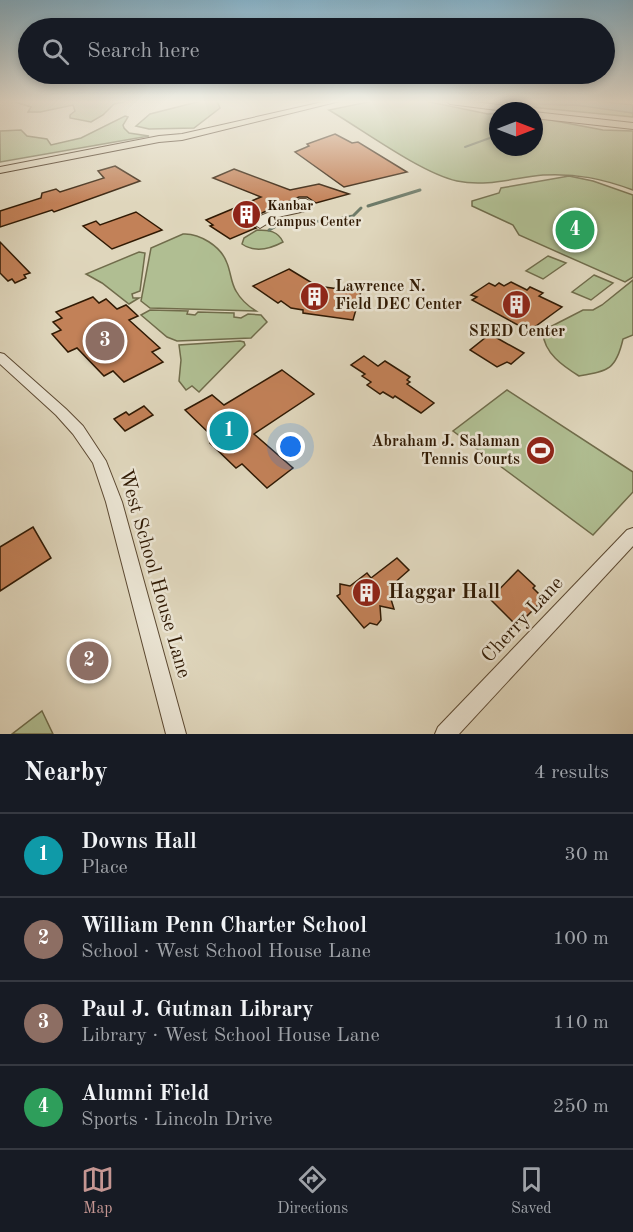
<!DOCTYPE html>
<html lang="en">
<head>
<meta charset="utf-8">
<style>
	:root { --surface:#171b24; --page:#242831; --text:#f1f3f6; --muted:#9ea1a6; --line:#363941; --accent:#c59692 }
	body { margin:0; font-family:"Old Standard TT",serif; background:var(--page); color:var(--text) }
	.compass { position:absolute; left:489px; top:102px; width:54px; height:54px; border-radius:50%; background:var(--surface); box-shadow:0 3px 9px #0003; rotate:90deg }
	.you { position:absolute; left:291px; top:447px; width:21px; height:21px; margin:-15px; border:4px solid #fff; border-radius:50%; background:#1a73e8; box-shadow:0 0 0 9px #1a73e833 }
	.badge { display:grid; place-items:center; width:39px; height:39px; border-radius:50%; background:var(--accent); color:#fff; font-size:20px; font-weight:700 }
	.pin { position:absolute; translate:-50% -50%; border:3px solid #fff; box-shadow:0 2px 6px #0006 }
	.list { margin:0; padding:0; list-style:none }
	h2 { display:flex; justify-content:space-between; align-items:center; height:78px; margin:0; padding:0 24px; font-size:26px }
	h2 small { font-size:20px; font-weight:400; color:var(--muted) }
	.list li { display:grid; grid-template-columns:39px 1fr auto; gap:18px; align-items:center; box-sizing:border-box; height:84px; padding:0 24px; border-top:2px solid var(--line) }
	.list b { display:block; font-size:22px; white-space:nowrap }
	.list p { margin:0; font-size:20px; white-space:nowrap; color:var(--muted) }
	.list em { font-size:20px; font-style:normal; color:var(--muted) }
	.icon { flex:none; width:33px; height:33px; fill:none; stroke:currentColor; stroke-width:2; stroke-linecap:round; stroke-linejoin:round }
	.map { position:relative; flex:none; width:633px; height:734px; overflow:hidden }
	.search { position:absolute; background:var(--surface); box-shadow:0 3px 9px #0003; left:18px; right:18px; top:18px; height:66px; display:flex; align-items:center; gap:15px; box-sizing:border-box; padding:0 21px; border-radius:33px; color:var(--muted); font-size:22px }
	.sheet { height:414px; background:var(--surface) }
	nav { display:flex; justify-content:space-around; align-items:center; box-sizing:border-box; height:84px; border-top:2px solid var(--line); background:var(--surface); font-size:16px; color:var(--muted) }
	nav a { display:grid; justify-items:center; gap:3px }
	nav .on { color:var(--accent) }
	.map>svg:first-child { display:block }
	.green { fill:#b0be92; stroke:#706c4b; stroke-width:1.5 }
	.water { fill:#95baaa; stroke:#6d7a68; stroke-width:1.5 }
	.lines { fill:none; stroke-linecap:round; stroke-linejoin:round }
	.stream-far1 { stroke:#6d7a68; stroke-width:2 }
	.stream { stroke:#6d7a68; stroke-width:3 }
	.building { fill:#c28158; stroke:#301a04; stroke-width:1.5 }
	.street-casing { stroke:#5c4932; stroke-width:2 }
	.primary-casing { stroke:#301a04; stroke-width:2 }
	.street { fill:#eae4d3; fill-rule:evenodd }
	.primary { fill:#dfd6bc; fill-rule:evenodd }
	.labels { text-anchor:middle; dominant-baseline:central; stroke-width:5; stroke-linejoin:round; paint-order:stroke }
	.far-poi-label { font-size:14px; font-weight:bold; fill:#301a04; stroke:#eae4d3; text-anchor:start }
	.poi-label { font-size:16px; font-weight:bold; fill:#301a04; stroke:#eae4d3; text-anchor:start }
	.near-street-label { font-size:20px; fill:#301a04; stroke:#eae4d3 }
	.near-poi-label { font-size:20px; font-weight:bold; fill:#301a04; stroke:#eae4d3; text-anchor:start }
</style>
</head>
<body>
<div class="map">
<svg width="633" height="734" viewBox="0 0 633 734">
	<rect width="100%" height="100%" fill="#dfd6bc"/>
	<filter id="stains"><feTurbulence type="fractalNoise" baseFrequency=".00333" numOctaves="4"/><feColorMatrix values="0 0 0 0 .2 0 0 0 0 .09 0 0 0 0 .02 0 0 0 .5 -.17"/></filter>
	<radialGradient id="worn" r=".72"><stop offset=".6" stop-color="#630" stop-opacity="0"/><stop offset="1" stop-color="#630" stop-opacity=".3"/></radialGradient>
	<g class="green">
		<polygon points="12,101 128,101 114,104 103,115 91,122 70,118 70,115 75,111 73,105 40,112 28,112 31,107"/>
		<polygon points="201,101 217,101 220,108 194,128 149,129 136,126 150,114"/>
		<path d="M373,101H425L488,114L498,113V147H534V117L603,130L633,131V190C603,179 576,173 543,175C514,178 486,187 457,181C421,173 363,130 329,110Z"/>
		<polygon points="511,103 593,106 633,113 633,117 510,105"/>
		<polygon points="125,116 128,117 123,125 124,128 129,133 149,136 0,162 0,131 21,130 27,136 47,139 51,145 81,138"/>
		<polygon points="569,176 593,181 633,195 633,277 625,282 519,235 513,225 472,206 472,201 499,193 501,188"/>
		<path d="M257,230C269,230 278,231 283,242C270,249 255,253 242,244L244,238Z"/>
		<path d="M183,234C199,233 221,246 227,263C231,273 231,283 236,291C241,300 248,306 256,311L150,308L141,301L151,248Z"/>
		<polygon points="139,252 145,253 140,291 132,294 133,298 139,298 129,304 102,283 86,274"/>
		<polygon points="548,256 566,263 543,279 526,271"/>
		<polygon points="594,275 613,283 591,300 572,292"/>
		<path d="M633,280V335L623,339C616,370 608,371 579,376C563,366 544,353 543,333L550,327L583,310H593L602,305Z"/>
		<polygon points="150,310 188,311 187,314 195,315 198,312 234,313 234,317 241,318 248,314 261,315 267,322 251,338 177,341 167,337 141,315"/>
		<polygon points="240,341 244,342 245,345 199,392 192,386 186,390 179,381 181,360 179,345"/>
		<polygon points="507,390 633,472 633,492 593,535 453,431"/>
		<polygon points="42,711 53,734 12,734"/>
	</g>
	<polygon class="water" points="463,101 596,101 633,105 633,113 576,105"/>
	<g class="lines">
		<g class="stream-far1">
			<polyline points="534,128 541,118"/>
			<polyline points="465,147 498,135"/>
		</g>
		<g class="stream">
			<polyline points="368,206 420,190"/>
			<polyline points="329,221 353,216 361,208"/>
			<polyline points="269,230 280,224 322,221"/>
		</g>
	</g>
	<g class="building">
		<polygon points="335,134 352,143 358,142 407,172 344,187 295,152 309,146 307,144"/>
		<polygon points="115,166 140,181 54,212 52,210 0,227 0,211 41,198 42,193 56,189 60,192 104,178 98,171"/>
		<polygon points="234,169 290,190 319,184 349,194 316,203 307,197 299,197 248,219 248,223 256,228 230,239 210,226 213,225 206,220 261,197 213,178"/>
		<polygon points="136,212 162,230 112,249 83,226 96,221 100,225"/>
		<polygon points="0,242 30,273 24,275 26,278 15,283 12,279 8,281 0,273"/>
		<polygon points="289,269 317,286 361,292 353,320 303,313 303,310 291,308 281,301 278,303 253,286"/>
		<polygon points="511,282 527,290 530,287 543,293 539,296 562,307 529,331 472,300 477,297 471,295 489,283 495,286 499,283 504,286"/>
		<polygon points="93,297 99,303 106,299 117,309 126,305 138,316 129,320 160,348 152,352 163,362 124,382 113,371 104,376 77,348 68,352 52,334 61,330 53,322 62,318 56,312"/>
		<polygon points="490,334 504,342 524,353 511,364 507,362 497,367 470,350"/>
		<polygon points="364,356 378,366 385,361 410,377 407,380 410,382 407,384 434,403 421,413 395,396 393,398 383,392 380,394 367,385 371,382 362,376 365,374 351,365"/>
		<polygon points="282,370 314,394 254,434 293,468 267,488 242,464 236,468 210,443 215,439 185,410 212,395 224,405"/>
		<polygon points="144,406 153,415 125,431 114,419 126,412 129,415"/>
		<polygon points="33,527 51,558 0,591 0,547"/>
		<polygon points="397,558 409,570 392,585 395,589 390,596 394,609 380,606 381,620 377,625 370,623 364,628 337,596 340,594 340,584 350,586 367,573 371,578"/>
		<polygon points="518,570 535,586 533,588 544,599 517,626 490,599"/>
	</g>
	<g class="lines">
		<defs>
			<g id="street">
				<path d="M300,199H306L314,204L310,210L278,217L260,228L249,221ZM303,204L304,206L290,209Z"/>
				<polygon points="0,353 4,354 66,409 83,426 106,461 122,502 186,734 166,734 106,502 93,463 73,434 56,415 0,364"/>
				<polygon points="633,528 633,546 459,734 435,734 438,727 627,530"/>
			</g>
			<g id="primary">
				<polygon points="327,101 340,101 182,140 159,142 0,173 0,167 159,136 182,134"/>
				<polygon points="446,101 466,101 525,108 530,111 505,111 450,104"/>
				<polygon points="534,112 633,123 633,129 534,118"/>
			</g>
		</defs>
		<use href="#street" class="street-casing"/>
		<use href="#primary" class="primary-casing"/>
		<use href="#street" class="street"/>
		<use href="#primary" class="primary"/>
	</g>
	<linearGradient id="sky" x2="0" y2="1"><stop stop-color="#87b6cf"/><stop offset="0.5" stop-color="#f1ede1"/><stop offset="1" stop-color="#f1ede1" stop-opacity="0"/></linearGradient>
	<rect width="633" height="203" fill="url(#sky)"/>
	<defs>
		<symbol id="building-disc" viewBox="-11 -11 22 22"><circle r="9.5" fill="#8f2418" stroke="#eae4d3"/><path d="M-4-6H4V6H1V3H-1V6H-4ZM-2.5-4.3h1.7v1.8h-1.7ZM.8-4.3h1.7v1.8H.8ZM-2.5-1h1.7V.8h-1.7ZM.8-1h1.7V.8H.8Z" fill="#fff"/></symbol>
		<symbol id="stadium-disc" viewBox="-11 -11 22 22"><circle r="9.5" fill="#8f2418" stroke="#eae4d3"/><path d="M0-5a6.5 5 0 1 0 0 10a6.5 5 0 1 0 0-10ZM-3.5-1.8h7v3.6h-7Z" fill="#fff"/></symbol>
	</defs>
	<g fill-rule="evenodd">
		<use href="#building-disc" x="230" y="198" width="33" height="33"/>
		<use href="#building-disc" x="298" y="280" width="33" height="33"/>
		<use href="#building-disc" x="500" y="288" width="33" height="33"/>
		<use href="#stadium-disc" x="524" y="434" width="33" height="33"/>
		<use href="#building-disc" x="350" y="576" width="33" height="33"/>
	</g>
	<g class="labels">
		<g class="far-poi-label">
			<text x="267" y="206">Kanbar<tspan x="267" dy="16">Campus Center</tspan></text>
		</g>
		<g class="poi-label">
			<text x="335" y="287">Lawrence N.<tspan x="335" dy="18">Field DEC Center</tspan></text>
			<text x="517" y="332" text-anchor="middle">SEED Center</text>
			<text x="520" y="442" text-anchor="end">Abraham J. Salaman<tspan x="520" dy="18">Tennis Courts</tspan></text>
		</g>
		<g class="near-street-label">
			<text transform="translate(154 574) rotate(74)">West School House Lane</text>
			<text transform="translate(523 620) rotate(-47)">Cherry Lane</text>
		</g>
		<g class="near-poi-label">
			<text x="388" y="593">Haggar Hall</text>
		</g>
	</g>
	<rect width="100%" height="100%" filter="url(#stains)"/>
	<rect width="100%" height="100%" fill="url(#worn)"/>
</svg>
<svg class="compass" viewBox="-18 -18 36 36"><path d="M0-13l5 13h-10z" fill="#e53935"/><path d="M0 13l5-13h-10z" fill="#9ea1a6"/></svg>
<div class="you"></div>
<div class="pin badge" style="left:229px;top:431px;background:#0f9aa8">1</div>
<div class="pin badge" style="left:89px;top:661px;background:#8d6e63">2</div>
<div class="pin badge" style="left:105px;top:341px;background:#8d6e63">3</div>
<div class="pin badge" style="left:575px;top:230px;background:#2e9e5b">4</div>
<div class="search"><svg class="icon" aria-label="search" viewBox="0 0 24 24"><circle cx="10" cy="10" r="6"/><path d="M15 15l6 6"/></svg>Search here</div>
</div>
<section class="sheet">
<h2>Nearby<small>4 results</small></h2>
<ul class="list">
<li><span class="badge" style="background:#0f9aa8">1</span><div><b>Downs Hall</b><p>Place</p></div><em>30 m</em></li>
<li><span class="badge" style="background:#8d6e63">2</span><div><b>William Penn Charter School</b><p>School · West School House Lane</p></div><em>100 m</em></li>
<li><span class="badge" style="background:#8d6e63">3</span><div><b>Paul J. Gutman Library</b><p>Library · West School House Lane</p></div><em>110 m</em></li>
<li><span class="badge" style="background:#2e9e5b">4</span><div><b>Alumni Field</b><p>Sports · Lincoln Drive</p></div><em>250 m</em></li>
</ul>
</section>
<nav>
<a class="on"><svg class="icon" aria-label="map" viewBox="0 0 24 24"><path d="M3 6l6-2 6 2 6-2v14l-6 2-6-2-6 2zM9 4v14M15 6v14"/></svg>Map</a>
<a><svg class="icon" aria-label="directions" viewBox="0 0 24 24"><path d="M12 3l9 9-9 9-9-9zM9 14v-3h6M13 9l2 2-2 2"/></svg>Directions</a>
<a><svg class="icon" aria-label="saved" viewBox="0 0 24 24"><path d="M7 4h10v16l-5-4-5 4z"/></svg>Saved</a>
</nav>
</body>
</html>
